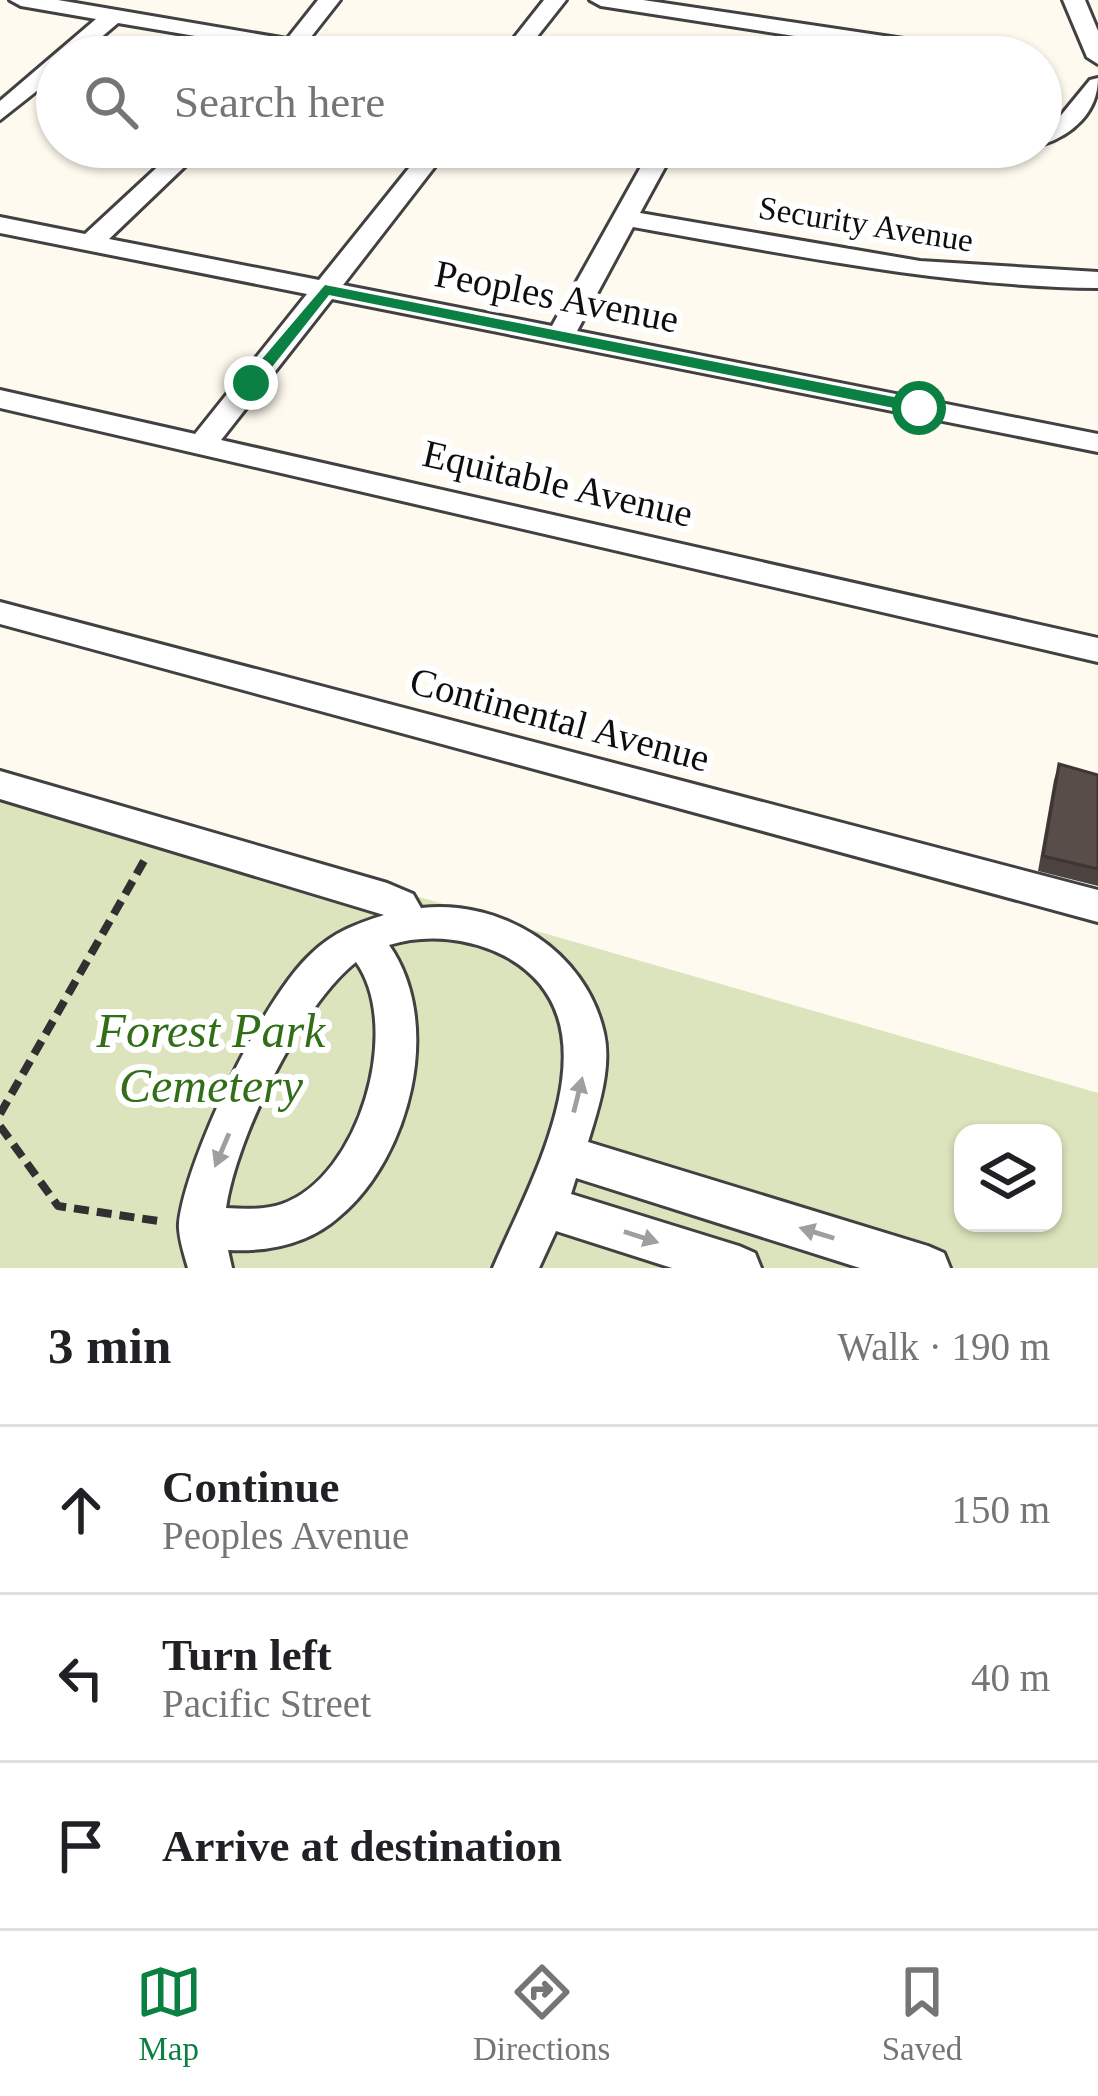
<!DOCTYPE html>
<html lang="en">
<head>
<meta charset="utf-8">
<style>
	:root { --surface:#fff; --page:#f6f6f6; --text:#202124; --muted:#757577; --line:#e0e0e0; --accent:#0b8043 }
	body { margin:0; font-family:"Times New Roman",serif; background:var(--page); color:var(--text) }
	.controls { position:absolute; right:36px; bottom:36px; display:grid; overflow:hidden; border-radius:24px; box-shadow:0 3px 9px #0004 }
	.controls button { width:108px; height:108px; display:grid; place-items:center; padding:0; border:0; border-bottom:3px solid var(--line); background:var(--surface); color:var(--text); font:60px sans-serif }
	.stop { position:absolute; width:36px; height:36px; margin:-27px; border:9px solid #0b8043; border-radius:50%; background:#fff }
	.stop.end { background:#0b8043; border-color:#fff; box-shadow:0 3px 12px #0008 }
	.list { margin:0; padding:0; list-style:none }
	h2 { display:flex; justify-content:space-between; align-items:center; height:156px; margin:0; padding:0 48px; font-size:51px }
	h2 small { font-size:39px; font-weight:400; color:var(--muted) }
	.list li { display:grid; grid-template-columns:78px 1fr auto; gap:36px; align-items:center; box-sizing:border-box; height:168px; padding:0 48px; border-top:3px solid var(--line) }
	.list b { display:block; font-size:45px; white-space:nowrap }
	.list p { margin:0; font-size:39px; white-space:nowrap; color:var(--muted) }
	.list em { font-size:39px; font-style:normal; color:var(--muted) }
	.icon { flex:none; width:66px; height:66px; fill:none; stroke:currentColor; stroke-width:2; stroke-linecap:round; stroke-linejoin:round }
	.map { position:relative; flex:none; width:1098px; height:1268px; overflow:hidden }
	.search { position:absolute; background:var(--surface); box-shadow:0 3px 9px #0004; left:36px; right:36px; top:36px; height:132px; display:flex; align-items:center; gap:30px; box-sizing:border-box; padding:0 42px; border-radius:66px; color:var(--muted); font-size:45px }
	.sheet { height:660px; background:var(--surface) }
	nav { display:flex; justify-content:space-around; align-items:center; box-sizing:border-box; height:168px; border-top:3px solid var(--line); background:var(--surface); font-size:33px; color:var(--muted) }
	nav a { display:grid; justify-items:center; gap:6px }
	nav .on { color:var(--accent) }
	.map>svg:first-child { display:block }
	.cemetery { fill:#dce4bd; fill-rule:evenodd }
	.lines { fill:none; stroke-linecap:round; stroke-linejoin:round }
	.minor-casing { stroke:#414141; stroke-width:6 }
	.path { stroke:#303030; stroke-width:8; stroke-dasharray:15 8; stroke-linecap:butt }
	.minor { fill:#fff; fill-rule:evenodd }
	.wall { fill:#4c423f }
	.building { fill:#584d49; stroke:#3e3633; stroke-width:3 }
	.oneway { fill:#9f9f9f }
	.route { fill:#0b8043 }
	.labels { text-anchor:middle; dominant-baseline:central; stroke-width:12; stroke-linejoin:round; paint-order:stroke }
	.far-street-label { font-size:33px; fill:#0e0e0e; stroke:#fff }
	.street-label { font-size:39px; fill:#0e0e0e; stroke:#fff }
	.near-park-label { font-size:48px; font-style:italic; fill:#326e17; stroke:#fff }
</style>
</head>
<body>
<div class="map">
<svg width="1098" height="1268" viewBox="0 0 1098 1268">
	<rect width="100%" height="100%" fill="#fffaef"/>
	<path class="cemetery" d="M0,776L1098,1093V1268H0ZM963,1133H1053V1223H963Z"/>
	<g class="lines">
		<defs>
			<g id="minor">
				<polygon points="10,0 58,0 287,39 318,0 340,0 307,42 363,52 366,57 273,57 278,50 118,23 78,57 57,57 57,75 0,120 0,101 96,19 21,6"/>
				<polygon points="544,0 566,0 521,57 499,57"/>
				<polygon points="590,0 643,0 924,42 935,49 924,56 601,6"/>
				<polygon points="1063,0 1085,0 1098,31 1098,64 1087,57"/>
				<path d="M1098,78C1098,112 1073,135 1041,145V128L1058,119L1090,80Z"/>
				<path d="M179,147H205L109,239L319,280L426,147H450L343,285L552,326L652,147H676L640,213L920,261L1098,272V288C940,286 788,254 633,227L577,331L1098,434V452L332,299L221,440L1098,638V662L0,408V390L195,434L307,294L0,233V217L85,234Z"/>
				<path d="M877,147H1012C992,163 897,163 877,147Z"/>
				<polygon points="0,602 1098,890 1098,922 0,624"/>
				<path d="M0,771L387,883L413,894L421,908C502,899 586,951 604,1033C612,1068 598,1109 588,1142L928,1246L944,1253L950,1268H860L576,1178L571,1194L739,1246L755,1253L761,1268H672L556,1231L539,1268H493C530,1181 625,1021 505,956C470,938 427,933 389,945C444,1023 410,1157 340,1216C309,1244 269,1252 228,1250L232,1268H188C184,1254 178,1236 179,1223C186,1159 263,997 312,953C334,932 356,924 384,915L0,799ZM356,962C403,1027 360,1177 282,1204C265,1210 244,1209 226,1208C236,1138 301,1005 356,962Z"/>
			</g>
		</defs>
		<use href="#minor" class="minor-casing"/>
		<g class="path">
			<polyline points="0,1114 144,861"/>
			<polyline points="0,1126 58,1206 165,1222"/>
		</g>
		<use href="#minor" class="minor"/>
	</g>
	<polygon class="wall" points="1059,764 1098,775 1098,886 1038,871 1054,780"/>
	<polygon class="building" points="1059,764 1098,775 1098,869 1043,856"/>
	<defs><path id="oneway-solid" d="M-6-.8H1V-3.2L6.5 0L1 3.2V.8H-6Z" transform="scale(3)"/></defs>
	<g class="oneway">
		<use href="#oneway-solid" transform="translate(578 1095) rotate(-76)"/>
		<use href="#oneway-solid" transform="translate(222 1150) rotate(113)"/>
		<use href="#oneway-solid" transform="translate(817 1233) rotate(-163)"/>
		<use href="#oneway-solid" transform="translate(641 1237) rotate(18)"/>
	</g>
	<polygon class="route" points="325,285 919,402 927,408 919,413 329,295 257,386 245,386 245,379"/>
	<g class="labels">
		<g class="far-street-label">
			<text transform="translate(866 224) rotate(9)">Security Avenue</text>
		</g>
		<g class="street-label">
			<text transform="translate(557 296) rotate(11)">Peoples Avenue</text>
			<text transform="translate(558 483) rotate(13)">Equitable Avenue</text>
			<text transform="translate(560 719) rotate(15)">Continental Avenue</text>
		</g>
		<g class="near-park-label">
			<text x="211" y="1030">Forest Park<tspan x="211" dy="55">Cemetery</tspan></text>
		</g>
	</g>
</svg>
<div class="controls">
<button><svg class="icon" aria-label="layers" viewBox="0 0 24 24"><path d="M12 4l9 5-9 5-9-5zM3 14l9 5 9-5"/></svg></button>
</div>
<div class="stop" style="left:919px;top:408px"></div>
<div class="stop end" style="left:251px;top:383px"></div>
<div class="search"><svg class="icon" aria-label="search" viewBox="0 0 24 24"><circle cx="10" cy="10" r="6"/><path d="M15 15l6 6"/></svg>Search here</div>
</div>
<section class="sheet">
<h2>3 min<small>Walk · 190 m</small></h2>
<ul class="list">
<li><svg class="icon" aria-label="ahead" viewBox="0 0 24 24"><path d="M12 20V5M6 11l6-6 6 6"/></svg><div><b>Continue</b><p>Peoples Avenue</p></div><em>150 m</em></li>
<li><svg class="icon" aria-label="left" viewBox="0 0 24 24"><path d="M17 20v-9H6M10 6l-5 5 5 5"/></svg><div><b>Turn left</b><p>Pacific Street</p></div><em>40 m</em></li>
<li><svg class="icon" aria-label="arrive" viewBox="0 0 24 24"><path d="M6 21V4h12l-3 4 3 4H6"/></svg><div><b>Arrive at destination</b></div></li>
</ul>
</section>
<nav>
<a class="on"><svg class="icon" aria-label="map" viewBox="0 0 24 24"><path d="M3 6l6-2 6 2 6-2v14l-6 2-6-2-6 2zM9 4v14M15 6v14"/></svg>Map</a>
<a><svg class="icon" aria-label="directions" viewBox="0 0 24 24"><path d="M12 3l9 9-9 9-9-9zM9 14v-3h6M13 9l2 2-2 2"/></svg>Directions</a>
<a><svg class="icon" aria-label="saved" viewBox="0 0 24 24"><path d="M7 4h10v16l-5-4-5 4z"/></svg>Saved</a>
</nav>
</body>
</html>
